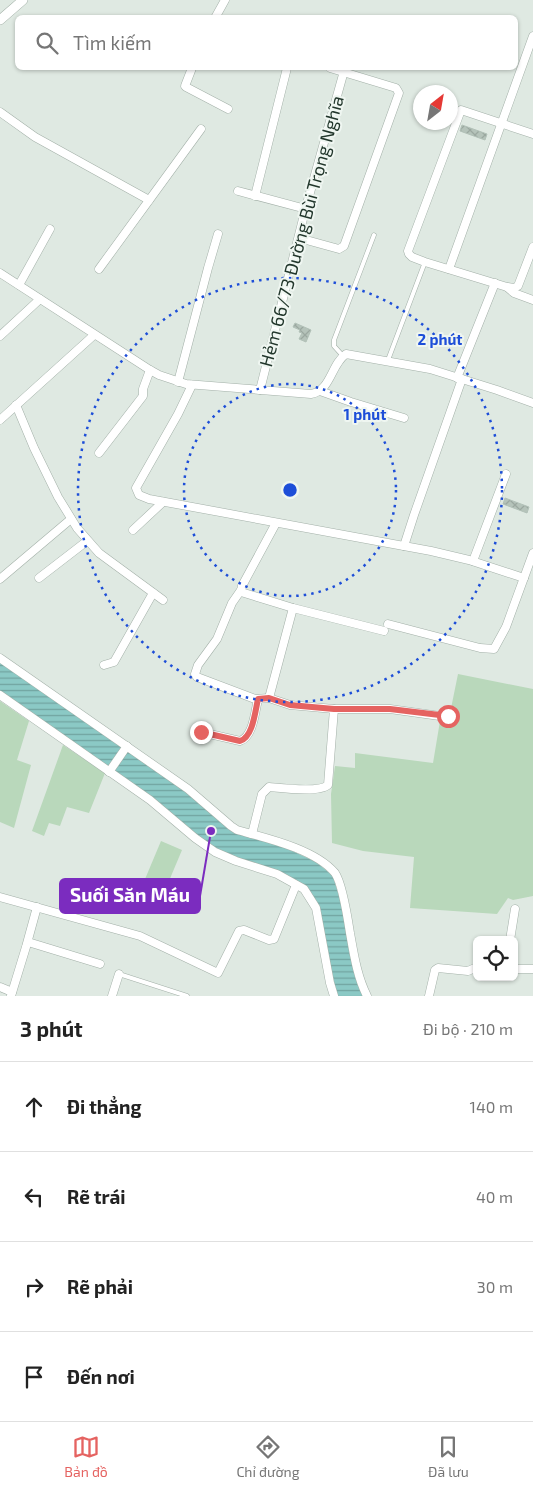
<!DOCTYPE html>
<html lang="vi">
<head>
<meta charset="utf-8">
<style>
	:root { --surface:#fff; --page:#f2f2f2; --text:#222; --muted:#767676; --line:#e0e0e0; --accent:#e56361 }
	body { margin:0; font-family:"Exo 2",sans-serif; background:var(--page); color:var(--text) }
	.controls { position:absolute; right:15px; bottom:15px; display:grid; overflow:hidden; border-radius:8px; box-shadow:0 1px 4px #0004 }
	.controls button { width:45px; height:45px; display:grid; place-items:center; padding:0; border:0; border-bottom:1px solid var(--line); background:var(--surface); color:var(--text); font:25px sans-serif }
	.compass { position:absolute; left:413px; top:85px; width:45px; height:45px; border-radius:50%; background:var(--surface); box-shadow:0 1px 4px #0004; rotate:31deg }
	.stop { position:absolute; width:15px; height:15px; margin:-11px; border:4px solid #e56361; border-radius:50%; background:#fff }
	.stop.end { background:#e56361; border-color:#fff; box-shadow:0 1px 5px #0008 }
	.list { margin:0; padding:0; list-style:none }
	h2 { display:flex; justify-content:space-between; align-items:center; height:65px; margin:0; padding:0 20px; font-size:21px }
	h2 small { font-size:16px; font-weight:400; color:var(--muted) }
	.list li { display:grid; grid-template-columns:32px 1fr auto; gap:15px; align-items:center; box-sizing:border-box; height:90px; padding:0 20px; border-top:1px solid var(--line) }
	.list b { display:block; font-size:19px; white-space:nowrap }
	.list em { font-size:16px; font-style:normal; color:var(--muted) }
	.icon { flex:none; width:28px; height:28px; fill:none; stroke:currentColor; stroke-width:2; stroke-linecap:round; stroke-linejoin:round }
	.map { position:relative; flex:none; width:533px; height:996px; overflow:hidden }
	.search { position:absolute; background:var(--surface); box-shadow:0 1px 4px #0004; left:15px; right:15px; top:15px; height:55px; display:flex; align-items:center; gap:12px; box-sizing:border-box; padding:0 18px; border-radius:8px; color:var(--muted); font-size:19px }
	.sheet { height:425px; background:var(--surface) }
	nav { display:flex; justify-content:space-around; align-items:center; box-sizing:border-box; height:70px; border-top:1px solid var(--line); background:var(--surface); font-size:14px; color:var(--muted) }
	nav a { display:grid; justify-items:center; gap:2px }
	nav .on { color:var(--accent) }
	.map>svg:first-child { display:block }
	.grass { fill:#b9d8bb }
	.water { fill:url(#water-rules) }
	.building { fill:url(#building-cross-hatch); stroke:#b2c1b8 }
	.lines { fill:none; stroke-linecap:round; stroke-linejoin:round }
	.service-casing { stroke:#a3b0a8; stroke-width:5 }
	.minor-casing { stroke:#a3b0a8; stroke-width:9 }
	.tertiary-casing { stroke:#a3b0a8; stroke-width:10 }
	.service { stroke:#fff; stroke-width:4 }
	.minor { stroke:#fff; stroke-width:8 }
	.tertiary { stroke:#fff; stroke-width:9 }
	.route { stroke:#e56361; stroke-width:6 }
	.ring { fill:none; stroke:#1d4ed8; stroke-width:2.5; stroke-dasharray:2.5 5 }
	.labels { text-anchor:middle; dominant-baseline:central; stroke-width:4; stroke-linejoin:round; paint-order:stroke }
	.street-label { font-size:18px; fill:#22372c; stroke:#eff6f1 }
	.centre { fill:#1d4ed8; stroke:#eff6f1; stroke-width:2.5 }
	.ring-label { font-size:15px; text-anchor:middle; font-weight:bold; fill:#1d4ed8; stroke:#eff6f1; stroke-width:4; stroke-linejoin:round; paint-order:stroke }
	.leader { fill:none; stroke:#7b2cbf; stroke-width:2 }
	.callout-dot { fill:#7b2cbf; stroke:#eff6f1; stroke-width:2 }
	.callout { fill:#7b2cbf; stroke:#7b2cbf; stroke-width:2 }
	.callout-label { font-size:19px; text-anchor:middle; font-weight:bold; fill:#fff }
</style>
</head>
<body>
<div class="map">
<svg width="533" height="996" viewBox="0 0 533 996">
	<defs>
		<pattern id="water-rules" width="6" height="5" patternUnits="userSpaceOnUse" patternTransform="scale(1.25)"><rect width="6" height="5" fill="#8bc9c5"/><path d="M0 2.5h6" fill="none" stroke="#71a4a0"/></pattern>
		<pattern id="building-cross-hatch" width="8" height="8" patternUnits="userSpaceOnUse" patternTransform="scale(1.25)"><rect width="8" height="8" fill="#b5c3ba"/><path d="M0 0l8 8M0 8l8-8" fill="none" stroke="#9ba8a0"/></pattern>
	</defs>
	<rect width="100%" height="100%" fill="#dfe9e2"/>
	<g class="grass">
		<polygon points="458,674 533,689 533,896 513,900 508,898 497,914 410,908 414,857 363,851 332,843 331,794 335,766 355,768 355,753 433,763 440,721 448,723"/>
		<polygon points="0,701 29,721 17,760 31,765 14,828 0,822"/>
		<polygon points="63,745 105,773 89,813 67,807 60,826 49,823 44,836 32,831"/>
		<polygon points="161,841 182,850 161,900 140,891"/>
	</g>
	<polygon class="water" points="0,662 184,790 228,828 286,848 316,862 333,876 342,906 358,985 363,996 338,996 307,887 216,850 91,756 0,691"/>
	<g class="building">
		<polygon points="462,125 487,134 485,140 460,131"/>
		<polygon points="295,323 311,330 306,342 299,339 302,333 299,332 300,330 293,327"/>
		<polygon points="505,498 529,507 527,513 503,504"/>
	</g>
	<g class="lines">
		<defs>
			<g id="service">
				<polyline points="343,356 334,346 334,340 374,235"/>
				<polyline points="388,360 425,262"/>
				<polyline points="119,974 187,996"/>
			</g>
			<g id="minor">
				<polyline points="215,18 225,0"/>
				<polyline points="192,68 185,86 186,87 228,109"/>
				<polyline points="0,112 35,137 149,200"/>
				<polyline points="533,134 461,110 408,251 409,254 412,257 425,262 507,287 514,288 518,286 533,247"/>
				<polyline points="238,191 306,209"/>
				<polyline points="255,196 287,68"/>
				<polyline points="299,238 339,249 344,246 399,93 396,88 330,68"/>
				<polyline points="99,269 201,129"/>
				<polyline points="449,269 533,36"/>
				<path d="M0,273L150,370L159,375L186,384L311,394C331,391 331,364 346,354L430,369L497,390L533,403"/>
				<polyline points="19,285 50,229"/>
				<polyline points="507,287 514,293 533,300"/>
				<polyline points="0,336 40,299"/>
				<polyline points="457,378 495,283"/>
				<polyline points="178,382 208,268 218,234"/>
				<polyline points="192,385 178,414 136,488 139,495 149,499 431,551 469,560 524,578"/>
				<polyline points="260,390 306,207 344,71"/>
				<polyline points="320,391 351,402 404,418"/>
				<polyline points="16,405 34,448 58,497 77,528 99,553 163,600"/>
				<polyline points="0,420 94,335"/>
				<polyline points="99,453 143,396 143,389 150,370"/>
				<polyline points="276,523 242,586 241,592 293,608 384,631"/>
				<polyline points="133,530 163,502"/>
				<polyline points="404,546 414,515 462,379"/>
				<polyline points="473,561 506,474"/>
				<polyline points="39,578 87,541"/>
				<polyline points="0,579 71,519"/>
				<polyline points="241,590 232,603 217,639 198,665 195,674 197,677 255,699 269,698"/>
				<polyline points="293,608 269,698 290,705 334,709 390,709 447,717"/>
				<polyline points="388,624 480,648 494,649 506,627 533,553"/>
				<path d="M0,658L188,789L231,826L237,830C266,838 315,849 335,873C342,883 348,920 350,933C354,955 357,976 367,996"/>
				<polyline points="104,665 114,662 153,593"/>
				<polyline points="0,695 150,800 195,838 215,852 236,861 277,874 304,889 316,908 330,983 334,996"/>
				<path d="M201,732L240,741C253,737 255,712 258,699"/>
				<polyline points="109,772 127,746"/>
				<path d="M252,834L262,794L269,787C281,788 319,793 328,785L334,709"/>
				<polyline points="0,897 140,936 218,973 239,931 244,930 269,940 274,939 296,885"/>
				<polyline points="510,940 515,909"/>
				<polyline points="28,942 100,964"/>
				<polyline points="514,969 533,969"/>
				<polyline points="0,987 12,992"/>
				<polyline points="11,996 26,947 37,907"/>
				<polyline points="112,996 119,974"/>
				<polyline points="429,996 435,970 438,968 468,971 477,967"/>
			</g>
			<polyline id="tertiary" points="0,20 23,0"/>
		</defs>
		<use href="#service" class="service-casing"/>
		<use href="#minor" class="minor-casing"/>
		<use href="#tertiary" class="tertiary-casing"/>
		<use href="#service" class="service"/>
		<use href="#minor" class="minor"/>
		<use href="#tertiary" class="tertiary"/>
	</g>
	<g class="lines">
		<path class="route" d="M201,732L240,741C253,737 255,712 258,699L269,698L290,705L334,709H390L448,716"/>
	</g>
	<g class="ring">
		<circle cx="290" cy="490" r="106"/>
		<circle cx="290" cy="490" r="212"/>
	</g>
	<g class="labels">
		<g class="street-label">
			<text transform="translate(301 231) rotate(-75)">Hẻm 66/73 Đường Bùi Trọng Nghĩa</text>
		</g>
	</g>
	<circle cx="290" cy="490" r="8" class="centre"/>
	<g class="ring-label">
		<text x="440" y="345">2 phút</text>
		<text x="365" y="420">1 phút</text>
	</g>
	<path class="leader" d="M211 831L200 896"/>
	<circle class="callout-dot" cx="211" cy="831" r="5"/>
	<rect class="callout" x="60" y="879" width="140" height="34" rx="5"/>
	<g class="callout-label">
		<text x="130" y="902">Suối Săn Máu</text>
	</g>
</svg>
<div class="controls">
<button><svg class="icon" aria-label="locate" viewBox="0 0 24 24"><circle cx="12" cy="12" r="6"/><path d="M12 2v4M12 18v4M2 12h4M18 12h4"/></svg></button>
</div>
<svg class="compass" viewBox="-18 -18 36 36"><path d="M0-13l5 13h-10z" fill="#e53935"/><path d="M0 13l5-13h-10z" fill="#767676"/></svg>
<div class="stop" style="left:448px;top:716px"></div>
<div class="stop end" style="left:201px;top:732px"></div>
<div class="search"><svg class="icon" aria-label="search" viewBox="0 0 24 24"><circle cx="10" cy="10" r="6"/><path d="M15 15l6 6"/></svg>Tìm kiếm</div>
</div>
<section class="sheet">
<h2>3 phút<small>Đi bộ · 210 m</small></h2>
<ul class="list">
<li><svg class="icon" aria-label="ahead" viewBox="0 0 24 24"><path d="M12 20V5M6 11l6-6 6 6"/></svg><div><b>Đi thẳng</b></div><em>140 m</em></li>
<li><svg class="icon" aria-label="left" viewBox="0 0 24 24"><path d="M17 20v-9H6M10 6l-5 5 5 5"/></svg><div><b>Rẽ trái</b></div><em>40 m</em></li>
<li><svg class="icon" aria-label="right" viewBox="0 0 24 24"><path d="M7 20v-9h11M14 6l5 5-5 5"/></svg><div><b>Rẽ phải</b></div><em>30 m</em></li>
<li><svg class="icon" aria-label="arrive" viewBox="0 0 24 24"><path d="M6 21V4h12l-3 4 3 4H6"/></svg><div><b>Đến nơi</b></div></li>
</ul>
</section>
<nav>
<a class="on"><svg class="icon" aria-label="map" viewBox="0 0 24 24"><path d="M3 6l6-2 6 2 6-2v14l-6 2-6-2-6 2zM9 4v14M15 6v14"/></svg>Bản đồ</a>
<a><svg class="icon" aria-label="directions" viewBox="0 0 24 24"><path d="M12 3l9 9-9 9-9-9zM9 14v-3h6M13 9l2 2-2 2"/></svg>Chỉ đường</a>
<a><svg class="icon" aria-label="saved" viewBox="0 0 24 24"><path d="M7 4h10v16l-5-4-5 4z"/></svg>Đã lưu</a>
</nav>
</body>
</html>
